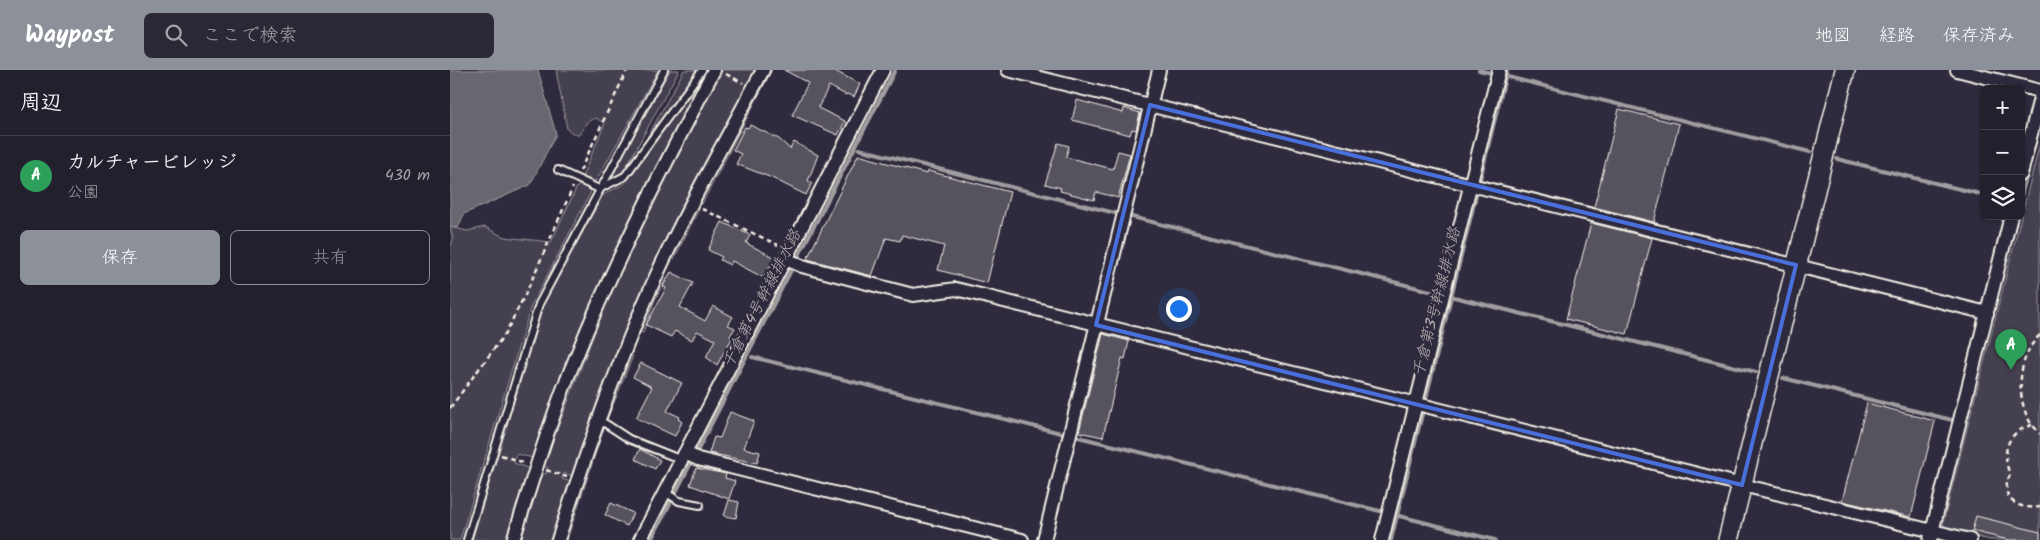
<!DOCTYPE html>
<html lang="ja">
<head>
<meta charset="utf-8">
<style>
	:root { --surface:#23202e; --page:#2b2836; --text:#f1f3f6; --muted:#a3a3aa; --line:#403e4a; --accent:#8c9099 }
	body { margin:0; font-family:Kalam,"Klee One",sans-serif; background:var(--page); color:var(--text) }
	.controls { position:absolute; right:15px; top:15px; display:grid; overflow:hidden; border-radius:8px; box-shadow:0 1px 4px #0004 }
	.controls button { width:45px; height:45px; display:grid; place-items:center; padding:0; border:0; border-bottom:1px solid var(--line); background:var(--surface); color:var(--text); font:25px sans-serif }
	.you { position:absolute; left:728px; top:238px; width:18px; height:18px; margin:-12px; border:4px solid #fff; border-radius:50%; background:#1a73e8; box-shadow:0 0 0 8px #1a73e833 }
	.badge { display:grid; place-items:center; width:32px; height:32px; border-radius:50%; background:var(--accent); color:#fff; font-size:16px; font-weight:700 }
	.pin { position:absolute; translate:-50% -41px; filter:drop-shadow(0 1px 2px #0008) }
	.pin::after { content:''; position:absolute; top:26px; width:18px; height:15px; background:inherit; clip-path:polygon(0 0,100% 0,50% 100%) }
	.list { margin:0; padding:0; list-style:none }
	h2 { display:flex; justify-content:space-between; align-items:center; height:65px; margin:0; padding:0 20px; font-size:21px }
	h2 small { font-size:16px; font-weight:400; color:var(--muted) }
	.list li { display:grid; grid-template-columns:32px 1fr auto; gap:15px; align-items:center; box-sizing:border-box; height:80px; padding:0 20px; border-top:1px solid var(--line) }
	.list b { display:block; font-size:19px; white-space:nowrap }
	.list p { margin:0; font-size:16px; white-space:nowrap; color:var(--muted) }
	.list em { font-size:16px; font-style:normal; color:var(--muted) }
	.actions { display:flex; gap:10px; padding:15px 20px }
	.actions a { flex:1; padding:11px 0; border:1px solid var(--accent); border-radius:8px; text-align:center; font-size:18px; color:var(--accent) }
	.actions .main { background:var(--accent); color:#fff }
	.icon { flex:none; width:28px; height:28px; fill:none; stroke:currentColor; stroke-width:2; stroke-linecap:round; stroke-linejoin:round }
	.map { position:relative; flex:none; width:1590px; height:470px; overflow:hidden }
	header { display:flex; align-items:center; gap:30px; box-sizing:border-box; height:70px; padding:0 25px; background:var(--accent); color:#fff }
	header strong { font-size:24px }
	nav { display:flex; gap:28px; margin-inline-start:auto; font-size:18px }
	.search { width:350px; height:45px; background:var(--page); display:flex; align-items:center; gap:12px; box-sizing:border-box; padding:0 18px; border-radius:8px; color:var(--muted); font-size:19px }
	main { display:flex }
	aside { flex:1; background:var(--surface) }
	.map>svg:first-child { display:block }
	.green { fill:#454050; stroke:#9c989c }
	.water { fill:#6a6670; stroke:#a19ea0 }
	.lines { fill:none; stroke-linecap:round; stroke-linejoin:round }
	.stream { stroke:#a19ea0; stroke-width:4 }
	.building { fill:#56525f; stroke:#f4f1e8 }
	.lane-casing { stroke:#f4f1e8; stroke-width:10 }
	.street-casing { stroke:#f4f1e8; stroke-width:16 }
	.secondary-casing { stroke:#f4f1e8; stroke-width:22 }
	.path { stroke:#f4f1e8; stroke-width:2.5; stroke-dasharray:5 4; stroke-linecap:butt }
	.lane { stroke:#2f2a3d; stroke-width:6 }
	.street { stroke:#2f2a3d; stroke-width:12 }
	.secondary { stroke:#2f2a3d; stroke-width:19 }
	.marked { fill:none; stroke:#486fdb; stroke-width:4; stroke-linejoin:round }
	.labels { text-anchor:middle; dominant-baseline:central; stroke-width:5; stroke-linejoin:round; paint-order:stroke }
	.water-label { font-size:16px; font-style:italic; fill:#b6b2b2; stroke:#2f2a3d }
</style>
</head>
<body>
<header>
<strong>Waypost</strong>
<div class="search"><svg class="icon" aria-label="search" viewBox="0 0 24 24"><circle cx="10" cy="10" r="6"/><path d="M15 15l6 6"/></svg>ここで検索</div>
<nav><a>地図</a><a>経路</a><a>保存済み</a></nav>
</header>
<main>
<aside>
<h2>周辺<small></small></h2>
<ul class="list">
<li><span class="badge" style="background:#2e9e5b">A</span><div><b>カルチャービレッジ</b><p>公園</p></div><em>430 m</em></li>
</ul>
<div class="actions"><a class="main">保存</a><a>共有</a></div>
</aside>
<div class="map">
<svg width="1590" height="470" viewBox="0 0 1590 470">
	<rect width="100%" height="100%" fill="#2f2a3d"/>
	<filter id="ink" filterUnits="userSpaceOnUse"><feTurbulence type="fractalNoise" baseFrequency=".02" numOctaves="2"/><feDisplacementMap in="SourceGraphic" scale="10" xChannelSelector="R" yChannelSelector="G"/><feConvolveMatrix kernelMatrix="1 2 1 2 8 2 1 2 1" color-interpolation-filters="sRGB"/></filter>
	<g filter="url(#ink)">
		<g class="green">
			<polygon points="106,0 208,0 146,111 132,107 155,53 145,48 137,52 129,65 124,64 117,59"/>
			<polygon points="220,0 229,0 174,101 165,107 162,105"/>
			<polygon points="234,0 247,0 193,75"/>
			<polygon points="272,0 309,0 238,133 125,407 114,403 112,409 122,412 103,470 70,470 92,403 96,404 98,398 94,396 102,373 162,217 208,122"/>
			<polygon points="318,0 322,0 252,134 246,132"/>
			<polygon points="255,6 196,118 151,212 83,388 66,384 64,393 80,399 56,470 22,470 94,232 153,125 174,114 206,69"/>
			<polygon points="1590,73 1590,470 1540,470 1495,459 1493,453"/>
			<polygon points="130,115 139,119 141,122 81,236 10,470 0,470 0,179 3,169 0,157 17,161 35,157 54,167 101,172 127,117"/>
			<polygon points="247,138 249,139 224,189 219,187 242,140"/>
			<polygon points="214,203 216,209 204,232 193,263 190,262 188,260"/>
			<polygon points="177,283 183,286 157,350 153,348"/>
			<polygon points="150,356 154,358 117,470 111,470"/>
		</g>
		<polygon class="water" points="0,0 88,0 106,64 80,115 14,144 8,158 0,157"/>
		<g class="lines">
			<g class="stream">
				<polyline points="1029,0 1041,3"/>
				<polyline points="1054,6 1360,82"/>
				<polyline points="409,79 669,144"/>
				<polyline points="1387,89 1534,125"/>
				<polyline points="1571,126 1577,104"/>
				<polyline points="678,146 988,223"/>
				<polyline points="1000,226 1306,302"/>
				<polyline points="302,287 615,364"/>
				<polyline points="1333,308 1506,351"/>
				<polyline points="624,366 934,442"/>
				<polyline points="945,445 1045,470"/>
				<polyline points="201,470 445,0"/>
				<polyline points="941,470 1057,0"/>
			</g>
		</g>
		<g class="building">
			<polygon points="334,0 383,0 410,14 404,27 397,24 396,25 379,16 368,38 395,51 388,65 342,45 358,13"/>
			<polygon points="627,30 673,43 674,38 690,43 686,60 682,59 680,65 622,50"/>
			<polygon points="1169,39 1229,54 1204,152 1144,137"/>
			<polygon points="300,55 329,69 340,79 344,72 368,85 358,111 362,113 356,125 322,108 286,94 291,84 283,80 295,57 298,58"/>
			<polygon points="608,73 619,76 616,87 663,99 668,81 680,84 668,128 646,122 644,130 610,121 611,118 595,114"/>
			<polygon points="408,85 477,104 478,101 560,122 537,213 488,200 494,176 452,165 450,171 436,168 422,206 357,189"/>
			<polygon points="272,152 300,165 296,173 325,188 314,208 282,191 280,195 270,190 272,187 258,180"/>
			<polygon points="1141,153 1202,168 1177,264 1116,249"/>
			<polygon points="221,202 243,213 230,237 255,251 263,236 283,247 278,255 285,258 280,266 282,268 267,295 256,287 265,270 247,261 242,270 225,261 221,267 196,255 216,218 213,216"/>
			<polygon points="653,264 679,271 675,289 672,288 653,367 629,362"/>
			<polygon points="191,293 232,313 217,341 230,347 228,349 232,352 225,366 186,348 202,317 183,307"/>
			<polygon points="1417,333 1485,351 1461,447 1392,431"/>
			<polygon points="280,342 304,351 294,378 310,382 307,393 259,383 264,367 270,368"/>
			<polygon points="190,379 210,390 205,399 185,389"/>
			<polygon points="246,398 276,404 275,408 285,411 279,429 240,415"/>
			<polygon points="279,430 289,432 286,448 274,446"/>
			<polygon points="161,433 183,443 177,456 155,445"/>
			<polygon points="1526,446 1590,462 1590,470 1559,470 1522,461"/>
		</g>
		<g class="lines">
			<defs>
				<g id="lane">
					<polyline points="108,100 149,119 175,106 252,0"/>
					<polyline points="149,351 156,354 179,369 232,390"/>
					<polyline points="215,422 229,431 250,435"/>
					<polyline points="17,470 89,234 214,0"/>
				</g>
				<g id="street">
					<polyline points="558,0 1537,243"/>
					<polyline points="1507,0 1590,21"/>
					<polyline points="1571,104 1590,28"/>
					<polyline points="336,189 352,196 463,225 506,219 1292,415 1520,470"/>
					<polyline points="235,383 248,389 572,470"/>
					<path d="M63,470C83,409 101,346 126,287C166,188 215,94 264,0"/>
					<path d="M108,470C134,389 162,307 196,229C230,150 273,75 313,0"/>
					<polyline points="190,470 433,0"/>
					<polyline points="594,470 709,0"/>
					<polyline points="932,470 1049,0"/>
					<polyline points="1480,470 1561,146"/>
				</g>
				<polyline id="secondary" points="1278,470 1395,0"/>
			</defs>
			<use href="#lane" class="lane-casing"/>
			<use href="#street" class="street-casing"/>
			<use href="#secondary" class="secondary-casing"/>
			<g class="path">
				<polyline points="276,4 293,13"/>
				<polyline points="130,101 177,0"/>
				<polyline points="252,139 328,175"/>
				<path d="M1590,265C1568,285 1565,326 1580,352C1583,356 1587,360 1590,364"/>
				<polyline points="0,338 55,264 76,223 123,117"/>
				<path d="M1582,355C1557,362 1551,381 1560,405C1548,429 1568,440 1590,437"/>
				<polyline points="51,385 75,393"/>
				<polyline points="96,400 117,407"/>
			</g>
			<use href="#lane" class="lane"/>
			<use href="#street" class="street"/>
			<use href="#secondary" class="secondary"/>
		</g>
	</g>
	<path class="marked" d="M700,35L1346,195L1292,415L646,255Z"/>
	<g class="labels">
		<g class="water-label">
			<text transform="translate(312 229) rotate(-63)">千倉第4号幹線排水路</text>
			<text transform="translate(987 232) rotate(-76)">千倉第3号幹線排水路</text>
		</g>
	</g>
</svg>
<div class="controls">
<button>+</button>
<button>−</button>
<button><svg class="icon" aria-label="layers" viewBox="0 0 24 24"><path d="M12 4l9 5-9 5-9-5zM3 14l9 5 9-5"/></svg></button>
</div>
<div class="you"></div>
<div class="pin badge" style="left:1561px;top:300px;background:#2e9e5b">A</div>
</div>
</main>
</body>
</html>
